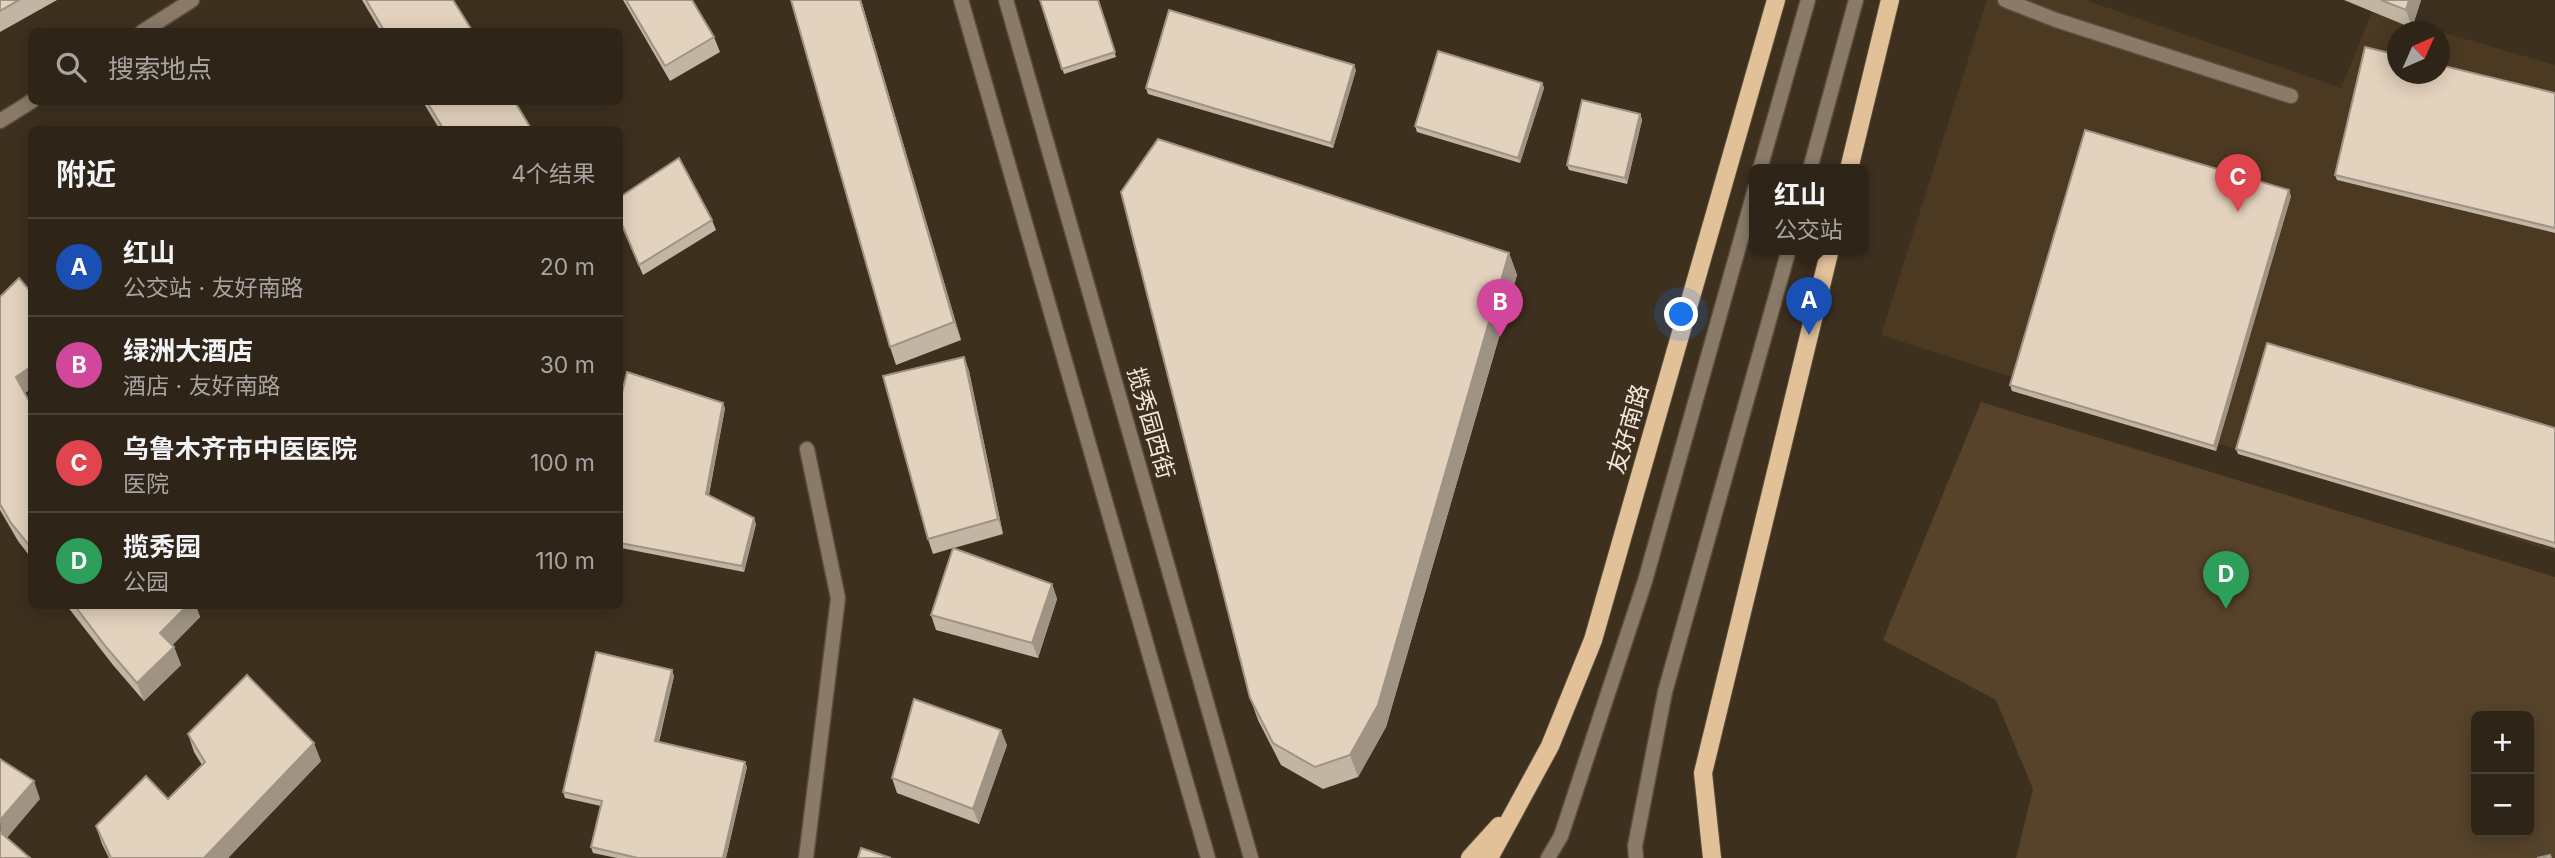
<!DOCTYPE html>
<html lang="zh">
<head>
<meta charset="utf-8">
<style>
	:root { --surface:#2e2417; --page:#3a3024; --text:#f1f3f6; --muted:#a7a4a1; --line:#494136; --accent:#8c9099 }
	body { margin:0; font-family:Inter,"Noto Sans SC",sans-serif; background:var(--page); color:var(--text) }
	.controls { position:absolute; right:21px; bottom:21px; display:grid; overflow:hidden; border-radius:10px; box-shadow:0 4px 18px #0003 }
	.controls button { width:63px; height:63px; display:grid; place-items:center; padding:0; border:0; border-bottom:2px solid var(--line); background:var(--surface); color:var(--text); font:35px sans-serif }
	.compass { position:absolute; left:2387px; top:21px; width:63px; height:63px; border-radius:50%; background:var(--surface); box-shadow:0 4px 18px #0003; rotate:45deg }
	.you { position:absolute; left:1682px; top:315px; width:24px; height:24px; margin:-18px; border:5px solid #fff; border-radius:50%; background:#1a73e8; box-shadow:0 0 0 10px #1a73e833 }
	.badge { display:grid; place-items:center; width:46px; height:46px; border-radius:50%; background:var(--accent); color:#fff; font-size:23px; font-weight:700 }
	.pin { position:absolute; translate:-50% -58px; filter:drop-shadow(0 2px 4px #0008) }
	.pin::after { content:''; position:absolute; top:37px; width:24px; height:21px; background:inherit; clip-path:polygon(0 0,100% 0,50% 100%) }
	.popup { position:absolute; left:1749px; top:164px; width:119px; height:91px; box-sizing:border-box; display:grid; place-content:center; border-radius:10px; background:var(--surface); filter:drop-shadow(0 2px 5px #0005); font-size:23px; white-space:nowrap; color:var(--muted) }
	.popup b { font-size:26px; color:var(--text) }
	.popup::after { content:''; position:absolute; left:50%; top:100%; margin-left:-14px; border:14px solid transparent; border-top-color:var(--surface) }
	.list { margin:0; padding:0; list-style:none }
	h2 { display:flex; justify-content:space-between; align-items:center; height:91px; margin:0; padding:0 28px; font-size:30px }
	h2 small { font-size:23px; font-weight:400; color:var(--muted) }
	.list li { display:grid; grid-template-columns:46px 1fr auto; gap:21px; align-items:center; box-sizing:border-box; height:98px; padding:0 28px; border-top:2px solid var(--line) }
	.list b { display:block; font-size:26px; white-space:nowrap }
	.list p { margin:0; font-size:23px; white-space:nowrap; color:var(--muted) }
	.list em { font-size:23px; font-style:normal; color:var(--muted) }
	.icon { flex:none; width:38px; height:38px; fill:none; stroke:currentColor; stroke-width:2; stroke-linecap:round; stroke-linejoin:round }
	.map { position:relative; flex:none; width:2555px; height:858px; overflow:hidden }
	.search { position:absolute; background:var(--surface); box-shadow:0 4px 18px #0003; left:28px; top:28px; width:595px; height:77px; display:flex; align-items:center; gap:18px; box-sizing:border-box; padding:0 24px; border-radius:10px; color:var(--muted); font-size:26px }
	.panel { position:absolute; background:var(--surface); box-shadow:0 4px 18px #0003; left:28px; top:126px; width:595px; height:483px; border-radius:10px }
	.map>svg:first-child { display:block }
	.built { fill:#4c3922; fill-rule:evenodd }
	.green { fill:#56432a; fill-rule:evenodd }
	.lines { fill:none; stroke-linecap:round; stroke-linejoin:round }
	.service-casing { stroke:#5b4e3e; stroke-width:17 }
	.minor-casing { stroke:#5b4e3e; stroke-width:17 }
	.tertiary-casing { stroke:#5b4e3e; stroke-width:17 }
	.primary-casing { stroke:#5b4e3e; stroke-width:20 }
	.service { stroke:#8a7a67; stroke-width:14 }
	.minor { stroke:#8a7a67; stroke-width:14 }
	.tertiary { stroke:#8a7a67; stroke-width:14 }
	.primary { stroke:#e2c199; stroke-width:18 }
	.wall { fill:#c3b5a3 }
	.shaded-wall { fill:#9f9384 }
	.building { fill:#e3d2bd; stroke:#9f9384; stroke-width:2 }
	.labels { text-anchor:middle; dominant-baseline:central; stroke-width:7; stroke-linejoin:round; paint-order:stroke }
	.street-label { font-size:23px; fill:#f2e9de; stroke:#3e301f }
</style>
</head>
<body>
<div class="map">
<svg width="2555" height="858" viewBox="0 0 2555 858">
	<rect width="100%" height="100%" fill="#3e301f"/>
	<path class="built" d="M1987,0H2085L2341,88L2372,12L2555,65V552L1881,335ZM2398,32H2440V74H2398Z"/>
	<path class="green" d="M1981,402L2555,577V858H2016L2033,789L1996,700L1883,640ZM2476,716H2529V832H2476Z"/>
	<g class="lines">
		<defs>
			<g id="service">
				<polyline points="2005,0 2056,20 2291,96"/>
				<polyline points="1760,169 1808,0"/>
				<polyline points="1810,169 1856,0"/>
				<polyline points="806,858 838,598 807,449"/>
				<polyline points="1548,858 1561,836 1645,581 1755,189"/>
				<polyline points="1636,858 1635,846 1665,692 1789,249"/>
			</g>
			<g id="minor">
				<polyline points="142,32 192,0"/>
				<polyline points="0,121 32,101"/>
			</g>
			<g id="tertiary">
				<polyline points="961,0 1208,858"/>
				<polyline points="1006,0 1251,858"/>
			</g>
			<g id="primary">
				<polyline points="1849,169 1890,0"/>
				<polyline points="1470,858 1499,826"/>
				<polyline points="1489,858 1550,746 1593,640 1776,0"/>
				<polyline points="1712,858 1703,773 1830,249"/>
			</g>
		</defs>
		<use href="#service" class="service-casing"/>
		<use href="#minor" class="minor-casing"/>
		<use href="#tertiary" class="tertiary-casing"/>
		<use href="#primary" class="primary-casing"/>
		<use href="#service" class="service"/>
		<use href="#minor" class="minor"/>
		<use href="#tertiary" class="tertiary"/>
		<use href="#primary" class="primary"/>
	</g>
	<g class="wall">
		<polygon points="0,0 57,0 0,32"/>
		<polygon points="362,0 453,0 473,32 381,32"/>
		<polygon points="623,0 692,0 714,37 720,52 670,81"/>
		<polygon points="861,0 961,340 896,365 890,347"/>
		<polygon points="1040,0 1098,0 1116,57 1064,74"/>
		<polygon points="2344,0 2421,0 2412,28"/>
		<polygon points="1356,70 1333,148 1148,94 1146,88"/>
		<polygon points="1542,83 1544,88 1520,163 1417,132 1415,126"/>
		<polygon points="2555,93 2555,233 2337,180 2335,175"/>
		<polygon points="423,102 515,102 532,130 440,130"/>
		<polygon points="1640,114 1642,120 1627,184 1569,170 1567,165"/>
		<polygon points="2291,196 2216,451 2012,391 2010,385"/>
		<polygon points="620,197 712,220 716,230 643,275 620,222"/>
		<polygon points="1509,253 1517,275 1386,727 1358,777 1323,789 1281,765 1258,720 1250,698"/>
		<polygon points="32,293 32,388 25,393 32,406 32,559 18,541 0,510 0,297"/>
		<polygon points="964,357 969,371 1003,534 954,548 1052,584 1057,599 1038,658 936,630 931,615 953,548 933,554 928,539"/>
		<polygon points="620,401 725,408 709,495 756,524 744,572 621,548 620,545"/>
		<polygon points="2555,428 2555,548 2238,454 2236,449"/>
		<polygon points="67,606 196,606 200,617 172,645 174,647 181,665 144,701 113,665"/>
		<polygon points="674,676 659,742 747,767 726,858 617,858 593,853 591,847 601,806 565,798 563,792"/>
		<polygon points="188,734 321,761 228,858 109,858 102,844 96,826 168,799 202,765 194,752"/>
		<polygon points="1007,745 979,824 897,793 892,778"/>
	</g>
	<g class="shaded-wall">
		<polygon points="860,0 861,0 961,340 954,322"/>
		<polygon points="2409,0 2421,0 2412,28 2406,10"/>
		<polygon points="1354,65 1356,70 1333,148 1331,143"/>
		<polygon points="1542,83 1544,88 1520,163 1518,158"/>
		<polygon points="1640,114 1642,120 1627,184 1625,178"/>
		<polygon points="2289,190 2291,196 2216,451 2214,446"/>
		<polygon points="1509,253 1517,275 1386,727 1358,777 1350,755"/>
		<polygon points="964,357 969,371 1003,534 998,519"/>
		<polygon points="32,366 32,388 23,394 16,377"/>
		<polygon points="723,403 725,408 708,499 706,494"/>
		<polygon points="754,518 756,524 744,572 742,566"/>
		<polygon points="1052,584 1057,599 1038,658 1032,643"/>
		<polygon points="187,606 196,606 200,617 167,651 160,633"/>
		<polygon points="174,647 181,665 144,701 137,683"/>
		<polygon points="672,670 674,676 657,747 655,741"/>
		<polygon points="1001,730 1007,745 979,824 973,809"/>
		<polygon points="314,743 321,761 228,858 204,858"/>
		<polygon points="745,762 747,767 726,858 723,858"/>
		<polygon points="34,781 40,799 1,845 0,820"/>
	</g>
	<g class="building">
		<polygon points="0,0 19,0 0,11"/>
		<polygon points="366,0 453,0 473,32 385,32"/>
		<polygon points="626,0 692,0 714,37 665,66"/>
		<polygon points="791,0 860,0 954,322 890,347"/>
		<polygon points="1040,0 1098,0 1115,52 1062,69"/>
		<polygon points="2381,0 2409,0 2406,10"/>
		<polygon points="1169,10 1354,65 1331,143 1146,88"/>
		<polygon points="2365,47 2398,55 2398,74 2440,74 2440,65 2555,93 2555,228 2335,175"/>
		<polygon points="1438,51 1542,83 1518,158 1415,126"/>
		<polygon points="1582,100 1640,114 1625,178 1567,165"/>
		<polygon points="427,102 515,102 532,130 444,130"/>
		<polygon points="2085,130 2289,190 2214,446 2010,385"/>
		<polygon points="1158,139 1509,253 1378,705 1350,755 1315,767 1273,743 1250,698 1121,192"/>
		<polygon points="679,158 712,220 639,265 620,220 620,197"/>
		<polygon points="19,278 32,293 32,366 16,377 32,406 32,549 11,523 0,504 0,297"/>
		<polygon points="2267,343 2555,428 2555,543 2236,449"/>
		<polygon points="964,357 998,519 928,539 883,376"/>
		<polygon points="627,372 723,403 706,494 754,518 742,566 620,543 620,401"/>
		<polygon points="953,548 1052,584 1032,643 931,615"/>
		<polygon points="75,606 187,606 160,633 174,647 137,683 106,647"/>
		<polygon points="596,652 672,670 655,741 745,762 723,858 638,858 591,847 602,801 563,792"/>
		<polygon points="247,675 314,743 204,858 111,858 96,826 146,776 168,799 205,762 188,734"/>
		<polygon points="914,699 1001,730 973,809 892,778"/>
		<polygon points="0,759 34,781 0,820"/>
		<polygon points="0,832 30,858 0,858"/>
		<polygon points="861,848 891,858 858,858"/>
		<polygon points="2550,855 2551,858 2537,858"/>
	</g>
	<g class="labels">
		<g class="street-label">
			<text transform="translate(1151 423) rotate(74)">揽秀园西街</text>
			<text transform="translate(1628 429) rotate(-74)">友好南路</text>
		</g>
	</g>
</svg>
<div class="controls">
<button>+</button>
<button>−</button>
</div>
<svg class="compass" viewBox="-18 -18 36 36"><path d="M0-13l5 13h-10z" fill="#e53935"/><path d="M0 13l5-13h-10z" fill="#a7a4a1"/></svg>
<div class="you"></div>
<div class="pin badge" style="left:1809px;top:335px;background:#1a4fb4">A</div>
<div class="popup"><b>红山</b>公交站</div>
<div class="pin badge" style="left:1500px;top:337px;background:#d1479c">B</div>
<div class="pin badge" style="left:2238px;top:212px;background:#e0444e">C</div>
<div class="pin badge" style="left:2226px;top:609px;background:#2e9e5b">D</div>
<div class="search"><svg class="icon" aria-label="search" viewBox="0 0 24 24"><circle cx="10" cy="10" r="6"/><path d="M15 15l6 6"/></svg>搜索地点</div>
<section class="panel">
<h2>附近<small>4个结果</small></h2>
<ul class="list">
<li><span class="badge" style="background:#1a4fb4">A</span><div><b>红山</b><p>公交站 · 友好南路</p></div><em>20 m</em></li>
<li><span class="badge" style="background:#d1479c">B</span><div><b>绿洲大酒店</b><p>酒店 · 友好南路</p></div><em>30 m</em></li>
<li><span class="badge" style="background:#e0444e">C</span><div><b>乌鲁木齐市中医医院</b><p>医院</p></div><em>100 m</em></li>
<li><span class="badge" style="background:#2e9e5b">D</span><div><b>揽秀园</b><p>公园</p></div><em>110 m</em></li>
</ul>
</section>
</div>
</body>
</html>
